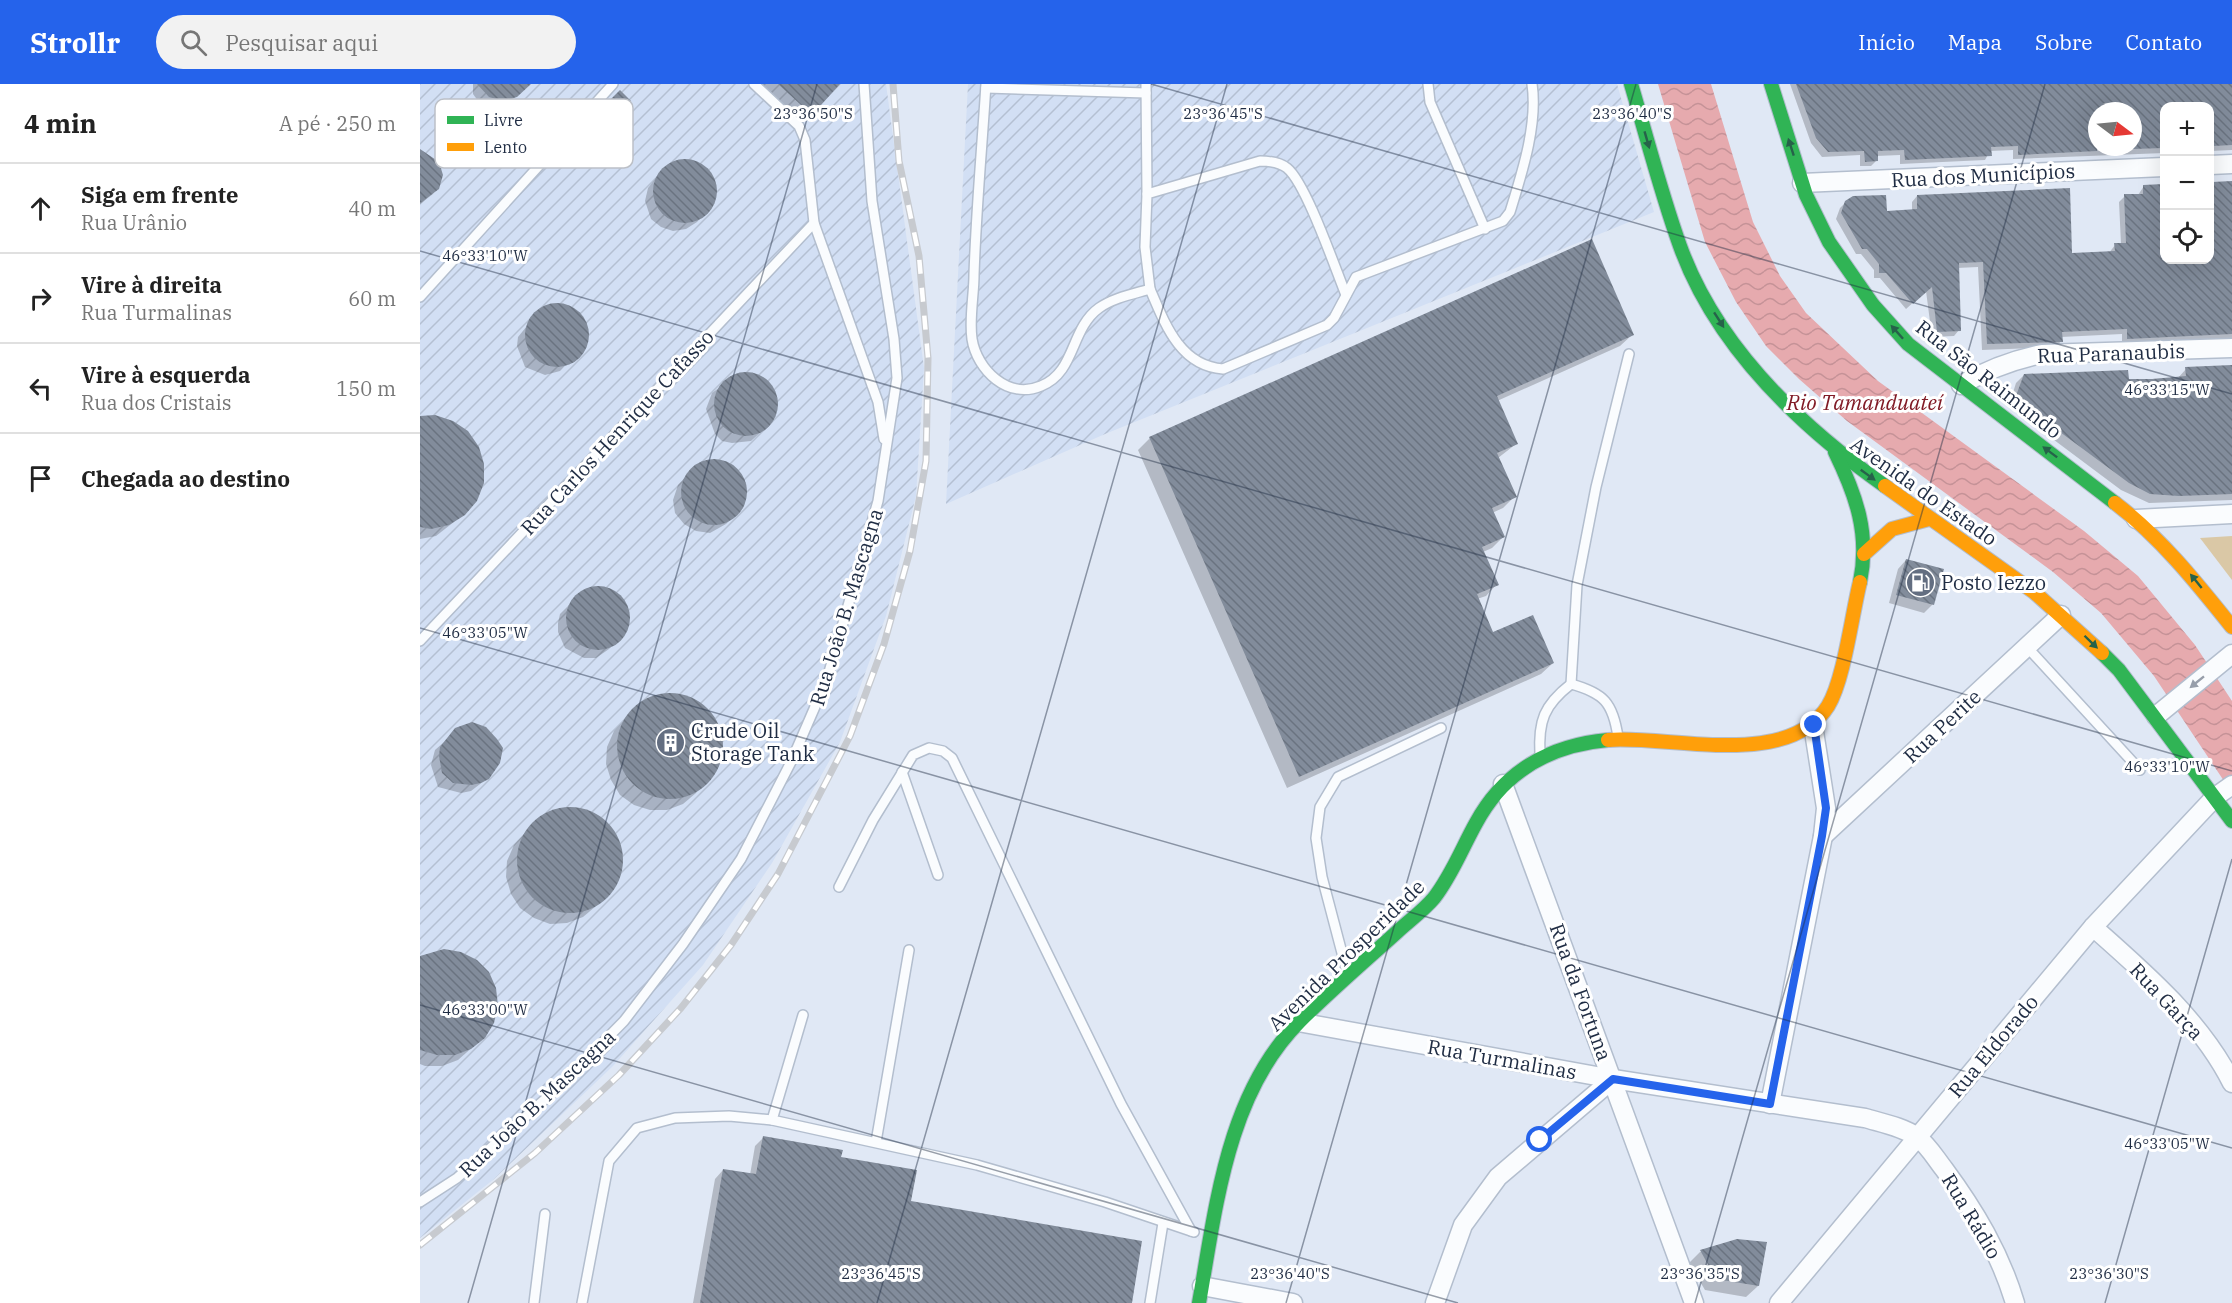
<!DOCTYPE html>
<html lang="pt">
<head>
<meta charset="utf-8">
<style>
	:root { --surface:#fff; --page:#f2f2f2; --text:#222; --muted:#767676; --line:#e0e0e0; --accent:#2563eb }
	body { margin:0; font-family:"IBM Plex Serif",serif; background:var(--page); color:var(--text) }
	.controls { position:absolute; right:18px; top:18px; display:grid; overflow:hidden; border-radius:12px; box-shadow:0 6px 24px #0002 }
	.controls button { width:54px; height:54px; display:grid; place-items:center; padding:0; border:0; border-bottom:2px solid var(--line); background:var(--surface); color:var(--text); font:30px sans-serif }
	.compass { position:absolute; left:1668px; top:18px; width:54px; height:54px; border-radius:50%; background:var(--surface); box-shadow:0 6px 24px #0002; rotate:106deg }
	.stop { position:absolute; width:18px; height:18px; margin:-14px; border:4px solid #2563eb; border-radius:50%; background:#fff }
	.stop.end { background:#2563eb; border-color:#fff; box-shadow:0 2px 6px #0008 }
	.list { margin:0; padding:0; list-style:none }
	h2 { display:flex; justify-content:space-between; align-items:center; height:78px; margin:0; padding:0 24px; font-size:26px }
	h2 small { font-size:20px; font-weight:400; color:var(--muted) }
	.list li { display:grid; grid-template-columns:39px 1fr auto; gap:18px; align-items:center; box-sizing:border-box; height:90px; padding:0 24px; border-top:2px solid var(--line) }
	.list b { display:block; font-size:22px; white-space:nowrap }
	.list p { margin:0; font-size:20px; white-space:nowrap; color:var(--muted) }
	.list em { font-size:20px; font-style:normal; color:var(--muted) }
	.icon { flex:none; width:33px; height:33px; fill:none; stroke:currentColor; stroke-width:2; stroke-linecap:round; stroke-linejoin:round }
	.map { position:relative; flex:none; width:1812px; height:1219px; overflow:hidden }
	header { display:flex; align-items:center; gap:36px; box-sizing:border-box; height:84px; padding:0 30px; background:var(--accent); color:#fff }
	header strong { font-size:28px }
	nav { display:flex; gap:33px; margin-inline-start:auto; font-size:21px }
	.search { width:420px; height:54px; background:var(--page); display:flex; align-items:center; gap:15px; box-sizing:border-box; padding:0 21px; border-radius:33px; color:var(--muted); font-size:22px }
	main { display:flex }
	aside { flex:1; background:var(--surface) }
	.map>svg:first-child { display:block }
	.industrial { fill:url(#industrial-furrows) }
	.park { fill:#dac8a6 }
	.water { fill:url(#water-waves) }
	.shadow { fill:#0003; fill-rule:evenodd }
	.building { fill:url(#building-back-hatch) }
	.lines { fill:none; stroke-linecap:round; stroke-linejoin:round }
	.lane-casing { stroke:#b3bece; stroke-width:12 }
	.street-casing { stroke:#b3bece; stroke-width:21 }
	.fast-casing { stroke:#b3bece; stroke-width:16 }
	.slow-casing { stroke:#b3bece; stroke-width:16 }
	.lane { stroke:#fafcfe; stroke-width:9 }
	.street { stroke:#fafcfe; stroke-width:18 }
	.fast { stroke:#30b455; stroke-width:14 }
	.slow { stroke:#ff9f0a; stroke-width:14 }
	.rail-casing { stroke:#c7cacf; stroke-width:7 }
	.rail { stroke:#fff; stroke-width:4.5; stroke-dasharray:14; stroke-linecap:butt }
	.oneway { fill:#26624a }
	.oneway2 { fill:#979eaa }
	.route { stroke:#2563eb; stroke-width:8 }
	.ticks { fill:none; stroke:#1f2c43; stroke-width:1.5; stroke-opacity:0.45 }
	.labels { text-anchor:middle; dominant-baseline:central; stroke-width:6; stroke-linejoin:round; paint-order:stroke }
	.street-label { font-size:20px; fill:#1f2c43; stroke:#fff }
	.poi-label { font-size:20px; fill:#1f2c43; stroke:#fff; text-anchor:start }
	.water-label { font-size:21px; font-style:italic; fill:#811b26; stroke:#fff }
	.key { fill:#fff; stroke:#bcc0c7; stroke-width:1.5 }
	.key-label { font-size:16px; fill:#1f2c43 }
	.ticks-label { font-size:15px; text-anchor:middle; fill:#1f2c43; stroke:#fff; stroke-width:6; stroke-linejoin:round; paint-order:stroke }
</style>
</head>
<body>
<header>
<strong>Strollr</strong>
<div class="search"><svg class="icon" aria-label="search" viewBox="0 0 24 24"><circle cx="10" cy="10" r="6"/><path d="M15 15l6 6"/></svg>Pesquisar aqui</div>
<nav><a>Início</a><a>Mapa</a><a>Sobre</a><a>Contato</a></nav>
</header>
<main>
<aside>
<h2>4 min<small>A pé · 250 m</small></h2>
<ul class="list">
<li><svg class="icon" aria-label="ahead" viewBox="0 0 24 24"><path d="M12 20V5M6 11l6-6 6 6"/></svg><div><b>Siga em frente</b><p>Rua Urânio</p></div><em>40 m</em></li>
<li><svg class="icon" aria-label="right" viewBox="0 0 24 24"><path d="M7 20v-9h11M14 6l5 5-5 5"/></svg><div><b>Vire à direita</b><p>Rua Turmalinas</p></div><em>60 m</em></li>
<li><svg class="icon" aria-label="left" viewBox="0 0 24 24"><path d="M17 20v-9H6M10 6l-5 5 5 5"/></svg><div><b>Vire à esquerda</b><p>Rua dos Cristais</p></div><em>150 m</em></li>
<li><svg class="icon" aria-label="arrive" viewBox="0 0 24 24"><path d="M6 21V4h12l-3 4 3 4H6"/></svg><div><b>Chegada ao destino</b></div></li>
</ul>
</aside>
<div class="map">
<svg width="1812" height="1219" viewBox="0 0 1812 1219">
	<defs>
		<pattern id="industrial-furrows" width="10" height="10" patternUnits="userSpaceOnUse" patternTransform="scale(1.5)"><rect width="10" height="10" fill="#d2dff4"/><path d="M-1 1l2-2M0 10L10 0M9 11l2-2" fill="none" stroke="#b4c0d2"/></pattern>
		<pattern id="water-waves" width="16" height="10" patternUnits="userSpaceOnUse" patternTransform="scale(1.5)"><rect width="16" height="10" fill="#e6aaae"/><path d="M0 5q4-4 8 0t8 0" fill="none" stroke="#c59297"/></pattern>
		<pattern id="building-back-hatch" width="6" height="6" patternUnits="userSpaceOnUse" patternTransform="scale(1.5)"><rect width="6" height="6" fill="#828c9b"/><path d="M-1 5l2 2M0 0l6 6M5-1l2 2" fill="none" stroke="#6a7380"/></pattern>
	</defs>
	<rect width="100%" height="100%" fill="#e0e8f5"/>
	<g class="industrial">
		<polygon points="0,0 466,0 504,284 496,412 466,532 420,658 352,779 283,881 193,982 74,1095 0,1154"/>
		<polygon points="548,0 1197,0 1234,128 685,350 526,420"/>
	</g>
	<polygon class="park" points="1812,452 1812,496 1780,454"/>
	<polygon class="water" points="1238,0 1291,0 1333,138 1360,192 1386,229 1458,297 1664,447 1718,492 1775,561 1812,617 1812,709 1734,592 1681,529 1633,488 1427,337 1379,295 1346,262 1316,218 1285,158"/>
	<g class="shadow">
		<polygon points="53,0 104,0 101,7 92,16 74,25 61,21 53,10"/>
		<polygon points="340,0 418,0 382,38"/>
		<path d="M1370,0H1812V66L1790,67V22H1744V69L1593,75V66L1570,67L1565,76L1480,80V71L1456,72V77L1451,82H1440V71L1402,73L1391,59ZM1677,27H1713V63H1677Z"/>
		<polygon points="200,8 209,17 192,34 183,25"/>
		<polygon points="0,70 22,91 13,110 0,120"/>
		<polygon points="268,76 285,83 293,94 296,106 294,119 277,138 266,145 253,147 241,143 231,135 225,117 228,104 244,84 255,78"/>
		<polygon points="1812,98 1812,255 1702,260 1702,250 1641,253 1641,257 1636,263 1562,266 1558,183 1537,184 1539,246 1534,252 1512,253 1506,207 1486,225 1460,194 1454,194 1454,186 1441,170 1436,170 1416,135 1420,124 1426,118 1465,128 1492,127 1492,118 1497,112 1650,170 1689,169 1695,161 1701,160 1699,118 1705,112 1718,111 1724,102 1744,101 1744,176 1790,176 1790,102 1792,99"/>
		<polygon points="138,221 158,229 164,237 167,242 164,262 140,287 125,291 105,283 97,262 98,253 120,226"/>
		<polygon points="1212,251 1200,262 1077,317 1096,360 1078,374 1095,412 1083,424 1072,429 1083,453 1072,464 1063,468 1077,500 1066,512 1057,515 1073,550 1133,579 1121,590 867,704 718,366 730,354"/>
		<polygon points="1812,282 1812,416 1729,419 1701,406 1594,326 1590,318 1596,299 1604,291 1707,296 1758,294 1766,285"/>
		<polygon points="319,289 340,293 354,307 358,319 352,337 343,346 331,357 312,359 302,357 295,350 286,325 292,309"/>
		<polygon points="0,334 44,430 16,452 0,455"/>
		<polygon points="292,378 304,378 318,387 326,399 327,408 315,431 306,440 290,449 276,447 264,440 255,429 253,416 258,401 272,386"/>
		<polygon points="1486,476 1513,520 1504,529 1469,519 1478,485"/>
		<polygon points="180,504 197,511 207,523 209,530 204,548 189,565 176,574 164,574 145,564 138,548 138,539 140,530 162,508"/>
		<polygon points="249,610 266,613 281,621 293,633 300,648 301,666 297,682 276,709 263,720 247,726 230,726 214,721 200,711 191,696 186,680 187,663 194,647 218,622 232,614"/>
		<polygon points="42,642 64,697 51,707 41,709 18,703 11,681 15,666"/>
		<polygon points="149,724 166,727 181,734 193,747 200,762 201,779 198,795 176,822 163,833 147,839 130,840 114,834 100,824 91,810 86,793 87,777 94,761 117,736 132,727"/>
		<polygon points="24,867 64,953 38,976 22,982 5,982 0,980 0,874"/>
		<polygon points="343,1054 420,1074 490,1119 710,1219 273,1219 295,1095 303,1086 330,1091 335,1062"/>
		<polygon points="1317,1156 1338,1202 1326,1213 1285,1206 1269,1179 1280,1168"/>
	</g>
	<g class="building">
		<polygon points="57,0 111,0 97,13 83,17 69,13"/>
		<polygon points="358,0 420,0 392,31"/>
		<polygon points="1376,0 1812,0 1812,61 1793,62 1790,22 1744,22 1744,64 1713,65 1713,27 1677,27 1677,67 1598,71 1598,62 1571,63 1572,72 1485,76 1484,66 1458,67 1458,77 1445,78 1444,67 1408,68 1396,54"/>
		<polygon points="200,6 211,17 201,27 190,16"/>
		<polygon points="0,65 19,78 23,91 19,105 0,119"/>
		<circle cx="265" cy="107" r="32"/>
		<polygon points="1812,97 1812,250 1707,255 1707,245 1642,248 1643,258 1567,260 1563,178 1539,179 1541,247 1517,248 1512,203 1493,220 1466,189 1459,189 1459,180 1447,165 1442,165 1421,129 1425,117 1433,112 1466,111 1467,127 1497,125 1497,111 1650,104 1652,169 1695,167 1694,159 1706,159 1704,110 1723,110 1723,101 1744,100 1742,176 1790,176 1790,106 1792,105 1792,98"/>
		<polygon points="1172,155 1214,251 1077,312 1098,360 1077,369 1097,413 1072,424 1085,453 1062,463 1079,501 1057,510 1073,548 1113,531 1134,579 879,693 729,353"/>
		<circle cx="137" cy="251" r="32"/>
		<polygon points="1812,281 1812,410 1759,412 1730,410 1709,399 1601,319 1597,309 1604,290 1708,286 1709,295 1732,295 1766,292 1765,283"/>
		<circle cx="326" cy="320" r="32"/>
		<polygon points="15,331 33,337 48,347 59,363 64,380 64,399 57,417 45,431 29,441 11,445 0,443 0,332"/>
		<circle cx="294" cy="408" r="33"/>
		<polygon points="1486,475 1524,485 1514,521 1476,511"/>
		<circle cx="178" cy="534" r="32"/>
		<circle cx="250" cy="662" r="53"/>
		<polygon points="52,638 66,643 77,655 83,664 80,679 69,695 61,699 51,701 33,699 22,689 19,672 20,663 35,644"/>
		<circle cx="150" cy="776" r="53"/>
		<polygon points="24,865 41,868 57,876 69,888 76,904 78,922 74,939 65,954 51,965 35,971 17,971 0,966 0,872"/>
		<polygon points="343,1052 423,1066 421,1073 497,1086 491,1117 722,1157 712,1219 280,1219 303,1085 336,1090"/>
		<polygon points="1317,1155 1347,1158 1339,1202 1296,1195 1280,1166"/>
	</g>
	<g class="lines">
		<defs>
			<g id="lane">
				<polyline points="334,0 379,42 385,56 394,139 458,318 464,355"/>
				<path d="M566,0C562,64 556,127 554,191C554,211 549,235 552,255C557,286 588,316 621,302C656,288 650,245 679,224C693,214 713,210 730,205C745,240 760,282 803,285L907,241L914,234L936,193L1083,137L1090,128C1102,89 1118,40 1112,0"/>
				<polyline points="726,0 727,110"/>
				<polyline points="1008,0 1010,18 1065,145"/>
				<polyline points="566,4 726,9"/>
				<path d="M730,205L725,163L727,110L840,77C849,77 859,78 867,84C886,99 915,184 926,211"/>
				<polyline points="0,213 193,0"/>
				<polyline points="0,557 394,139"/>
				<polyline points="1607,563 1720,686"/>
				<polyline points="1151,600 1157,501 1176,403 1209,270"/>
				<path d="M1120,671C1118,637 1124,621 1151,600C1184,609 1193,619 1198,653"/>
				<polyline points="482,688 518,791"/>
				<polyline points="419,803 453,736 493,671 509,664 523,667 532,674 701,1020 771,1147"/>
				<polyline points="927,888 902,793 896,754 900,723 918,693 1021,644"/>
				<polyline points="383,931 352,1036 557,1081 685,1118 774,1148"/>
				<polyline points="456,1058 489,866"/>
				<polyline points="0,1118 37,1094 142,1000 204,937 263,860 321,775 371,678 407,595 458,417 477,294 474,255 452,117 444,0"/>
				<polyline points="114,1219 125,1130"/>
				<polyline points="162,1219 189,1077 217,1044 255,1034 309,1032 352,1036"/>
				<polyline points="730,1219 743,1139"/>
			</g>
			<g id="street">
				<polyline points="1790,81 1812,80"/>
				<polyline points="1382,99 1744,83"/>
				<path d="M1541,301C1568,285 1592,276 1622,270L1812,264"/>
				<polyline points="1716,435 1812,430"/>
				<polyline points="1736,632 1812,570"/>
				<polyline points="1083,700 1274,1219"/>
				<polyline points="1403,752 1641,531"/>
				<path d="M1673,843C1724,888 1781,937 1812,999"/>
				<path d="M878,938L1193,995L1445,1034C1462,1039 1483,1043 1497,1053C1508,1061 1516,1075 1524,1085C1555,1127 1580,1169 1595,1219"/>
				<polyline points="1350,1020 1403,752 1406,724 1393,641"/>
				<polyline points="782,1202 873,1219"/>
				<polyline points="1015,1219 1043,1141 1078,1093 1193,995"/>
				<polyline points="1359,1219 1673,843 1795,713 1812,701"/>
			</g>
			<g id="fast">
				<path d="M1211,0C1227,54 1241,109 1260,162C1296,262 1380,342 1465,402"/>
				<polyline points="1351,0 1386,111 1409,158 1453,221 1488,260 1695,419"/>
				<path d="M1415,368C1436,411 1450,450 1440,498"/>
				<polyline points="1682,569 1699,586 1812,737"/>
				<path d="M779,1219C796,1123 807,1009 880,937C911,906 945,877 977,848C989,837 1004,826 1014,814C1032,791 1042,764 1056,739C1084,687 1131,661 1188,656"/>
			</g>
			<g id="slow">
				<polyline points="1465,402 1614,508 1682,569"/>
				<path d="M1695,419C1741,454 1776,498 1812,543"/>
				<polyline points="1444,470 1472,445 1509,435"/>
				<path d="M1188,656C1251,651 1368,686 1408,622C1424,596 1432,530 1440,498"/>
			</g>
		</defs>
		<use href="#lane" class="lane-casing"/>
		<use href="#street" class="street-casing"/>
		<use href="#fast" class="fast-casing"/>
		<use href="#slow" class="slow-casing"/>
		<use href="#lane" class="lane"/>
		<use href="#street" class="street"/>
		<use href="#fast" class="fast"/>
		<use href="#slow" class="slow"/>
		<defs>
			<polyline id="rail" points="0,1161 115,1069 199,991 261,924 311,861 358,790 430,652 464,560 490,467 506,377 508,274 499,172 479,77 473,0"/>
		</defs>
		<use href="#rail" class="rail-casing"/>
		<use href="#rail" class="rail"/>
	</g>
	<defs><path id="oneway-solid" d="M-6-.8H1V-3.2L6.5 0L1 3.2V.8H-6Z" transform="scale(1.5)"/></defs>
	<g class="oneway">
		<use href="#oneway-solid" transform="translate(1227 56) rotate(74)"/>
		<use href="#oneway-solid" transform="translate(1371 63) rotate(-108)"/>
		<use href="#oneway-solid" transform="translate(1299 236) rotate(57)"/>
		<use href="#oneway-solid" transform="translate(1477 248) rotate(-132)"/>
		<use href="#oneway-solid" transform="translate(1630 368) rotate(-143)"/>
		<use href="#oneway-solid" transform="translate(1448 391) rotate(36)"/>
		<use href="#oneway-solid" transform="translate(1776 497) rotate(-129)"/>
		<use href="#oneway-solid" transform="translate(1671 558) rotate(44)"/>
	</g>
	<use class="oneway2" href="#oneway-solid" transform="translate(1777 598) rotate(141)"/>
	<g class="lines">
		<polyline class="route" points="1120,1056 1193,995 1350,1020 1402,752 1406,724 1394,641"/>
	</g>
	<path class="ticks" d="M731,0L1812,310M0,167L1812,687M0,544L1812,1064M0,921L1038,1219M48,1219L397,0M457,1219L807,0M866,1219L1216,0M1275,1219L1625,0M1685,1219L1812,775"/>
	<defs>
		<symbol id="fuel-disc" viewBox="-11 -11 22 22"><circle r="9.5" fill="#636e81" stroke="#fff"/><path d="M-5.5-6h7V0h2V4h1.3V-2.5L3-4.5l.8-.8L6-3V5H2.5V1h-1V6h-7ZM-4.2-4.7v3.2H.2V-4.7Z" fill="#fff"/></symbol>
		<symbol id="building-disc" viewBox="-11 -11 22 22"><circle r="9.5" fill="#636e81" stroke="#fff"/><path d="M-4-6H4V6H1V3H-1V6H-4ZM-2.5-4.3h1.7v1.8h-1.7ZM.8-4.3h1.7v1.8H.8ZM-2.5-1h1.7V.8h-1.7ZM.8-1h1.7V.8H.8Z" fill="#fff"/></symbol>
	</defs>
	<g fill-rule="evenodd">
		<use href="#fuel-disc" x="1484" y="482" width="33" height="33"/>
		<use href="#building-disc" x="234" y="642" width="33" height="33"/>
	</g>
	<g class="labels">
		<g class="street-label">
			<text transform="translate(1563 91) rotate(-3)">Rua dos Municípios</text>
			<text transform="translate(1691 269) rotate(-2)">Rua Paranaubis</text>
			<text transform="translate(1569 295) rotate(38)">Rua São Raimundo</text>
			<text transform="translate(197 348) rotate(-47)">Rua Carlos Henrique Cafasso</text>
			<text transform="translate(1504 407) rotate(35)">Avenida do Estado</text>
			<text transform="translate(426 523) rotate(-73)">Rua João B. Mascagna</text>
			<text transform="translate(1522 642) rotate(-43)">Rua Perite</text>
			<text transform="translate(926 871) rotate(-44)">Avenida Prosperidade</text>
			<text transform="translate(1161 908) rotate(70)">Rua da Fortuna</text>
			<text transform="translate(1747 917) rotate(47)">Rua Garça</text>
			<text transform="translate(1573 962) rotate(-50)">Rua Eldorado</text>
			<text transform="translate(1082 975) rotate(10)">Rua Turmalinas</text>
			<text transform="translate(117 1019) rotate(-43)">Rua João B. Mascagna</text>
			<text transform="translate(1552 1132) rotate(59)">Rua Rádio</text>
		</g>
		<g class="poi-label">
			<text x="1521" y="498">Posto Iezzo</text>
			<text x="271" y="646">Crude Oil<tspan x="271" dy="23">Storage Tank</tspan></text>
		</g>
		<g class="water-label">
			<text x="1445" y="318">Rio Tamanduateí</text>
		</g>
	</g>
	<rect x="15" y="15" width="198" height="69" rx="9" class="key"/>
	<rect x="27" y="32" width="27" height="8" fill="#30b455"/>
	<rect x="27" y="59" width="27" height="8" fill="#ff9f0a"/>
	<g class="key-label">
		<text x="64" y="42">Livre</text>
		<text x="64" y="69">Lento</text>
	</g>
	<g class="ticks-label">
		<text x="393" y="35">23°36'50"S</text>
		<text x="803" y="35">23°36'45"S</text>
		<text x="1212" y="35">23°36'40"S</text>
		<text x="65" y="177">46°33'10"W</text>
		<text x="1747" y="311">46°33'15"W</text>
		<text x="65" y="554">46°33'05"W</text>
		<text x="1747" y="688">46°33'10"W</text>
		<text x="65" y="931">46°33'00"W</text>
		<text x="1747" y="1065">46°33'05"W</text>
		<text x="461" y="1195">23°36'45"S</text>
		<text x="870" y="1195">23°36'40"S</text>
		<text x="1280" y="1195">23°36'35"S</text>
		<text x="1689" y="1195">23°36'30"S</text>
	</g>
</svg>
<div class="controls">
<button>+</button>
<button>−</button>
<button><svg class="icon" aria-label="locate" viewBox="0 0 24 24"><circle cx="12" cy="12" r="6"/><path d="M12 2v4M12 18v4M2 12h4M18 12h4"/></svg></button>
</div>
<svg class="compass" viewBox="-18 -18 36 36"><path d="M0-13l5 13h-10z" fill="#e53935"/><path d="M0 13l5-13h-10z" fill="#767676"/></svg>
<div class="stop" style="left:1120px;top:1056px"></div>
<div class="stop end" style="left:1394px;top:641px"></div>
</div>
</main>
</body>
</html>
